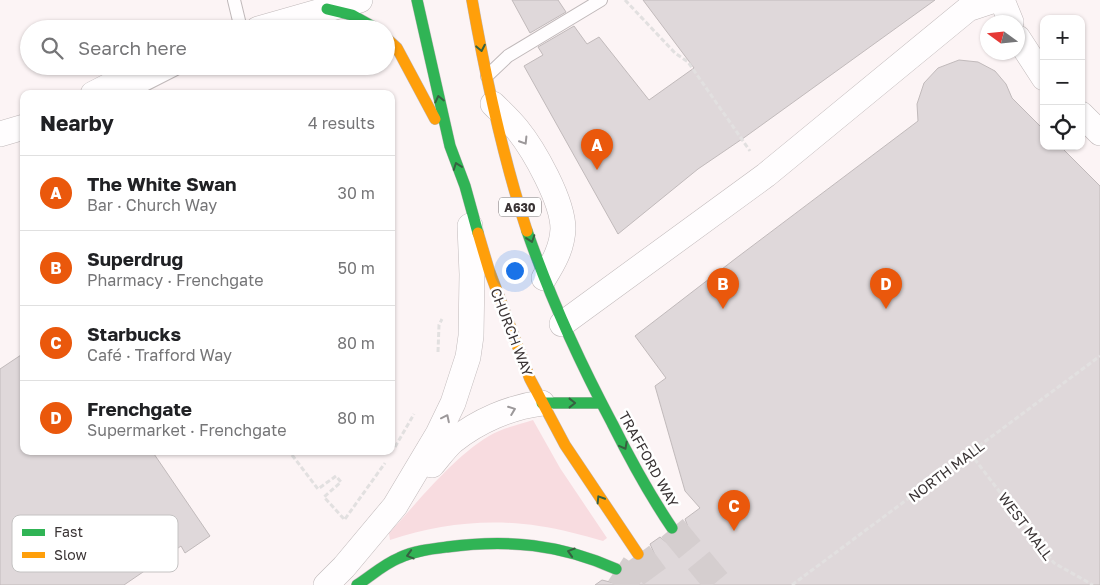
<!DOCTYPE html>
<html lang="en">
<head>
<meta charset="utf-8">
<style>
	:root { --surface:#fff; --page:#f2f2f2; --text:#202124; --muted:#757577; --line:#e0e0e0; --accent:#ea580c }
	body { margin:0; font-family:"Golos Text",sans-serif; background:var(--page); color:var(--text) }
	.controls { position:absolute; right:15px; top:15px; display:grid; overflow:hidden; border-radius:10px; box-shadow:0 1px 4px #0004 }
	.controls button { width:45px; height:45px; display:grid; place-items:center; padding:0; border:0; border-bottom:1px solid var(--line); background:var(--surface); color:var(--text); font:25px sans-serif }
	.compass { position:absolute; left:980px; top:15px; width:45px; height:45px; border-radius:50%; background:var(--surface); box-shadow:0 1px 4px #0004; rotate:285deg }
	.you { position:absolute; left:514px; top:270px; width:18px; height:18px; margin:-12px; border:4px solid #fff; border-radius:50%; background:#1a73e8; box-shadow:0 0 0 8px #1a73e833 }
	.badge { display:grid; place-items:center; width:32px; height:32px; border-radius:50%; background:var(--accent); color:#fff; font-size:16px; font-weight:700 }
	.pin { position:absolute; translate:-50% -41px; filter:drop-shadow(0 1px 2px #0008) }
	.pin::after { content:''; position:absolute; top:26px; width:18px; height:15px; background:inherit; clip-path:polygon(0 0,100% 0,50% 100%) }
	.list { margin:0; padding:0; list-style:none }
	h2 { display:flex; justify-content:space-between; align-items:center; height:65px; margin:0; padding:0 20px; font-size:21px }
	h2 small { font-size:16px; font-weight:400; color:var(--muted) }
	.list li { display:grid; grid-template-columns:32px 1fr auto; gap:15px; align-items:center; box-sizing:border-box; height:75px; padding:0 20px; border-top:1px solid var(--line) }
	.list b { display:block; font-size:19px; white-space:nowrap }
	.list p { margin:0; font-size:16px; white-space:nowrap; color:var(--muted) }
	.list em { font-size:16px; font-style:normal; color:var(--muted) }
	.icon { flex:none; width:28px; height:28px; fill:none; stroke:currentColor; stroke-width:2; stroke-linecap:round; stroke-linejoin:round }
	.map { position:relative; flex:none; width:1100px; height:585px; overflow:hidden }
	.search { position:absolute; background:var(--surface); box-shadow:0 1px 4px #0004; left:20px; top:20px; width:375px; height:55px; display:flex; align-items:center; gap:12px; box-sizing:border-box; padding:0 18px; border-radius:28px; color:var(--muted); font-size:19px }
	.panel { position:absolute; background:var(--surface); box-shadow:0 1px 4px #0004; left:20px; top:90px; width:375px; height:365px; border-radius:10px }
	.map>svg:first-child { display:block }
	.green { fill:#f8dce0 }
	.building { fill:#dfd8da; stroke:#c1babb }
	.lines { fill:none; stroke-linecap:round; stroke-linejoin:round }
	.secondary-tunnel { stroke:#d5cecf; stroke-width:28; stroke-dasharray:28 14; stroke-linecap:butt }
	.highway-tunnel { stroke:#d5cecf; stroke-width:28; stroke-dasharray:28 14; stroke-linecap:butt }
	.lane-casing { stroke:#c0b9ba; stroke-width:14 }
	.street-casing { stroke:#c0b9ba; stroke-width:26 }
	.fast-casing { stroke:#c0b9ba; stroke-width:12 }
	.slow-casing { stroke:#c0b9ba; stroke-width:12 }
	.path { stroke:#e2e0e0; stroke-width:3; stroke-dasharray:5 2.5; stroke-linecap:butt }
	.lane { stroke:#fffdfe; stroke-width:12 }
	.street { stroke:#fffdfe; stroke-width:25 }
	.fast { stroke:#30b455; stroke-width:11 }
	.slow { stroke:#ff9f0a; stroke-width:11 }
	.oneway { stroke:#366140 }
	.oneway2 { stroke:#9c989a }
	.labels { text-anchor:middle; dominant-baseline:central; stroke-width:5; stroke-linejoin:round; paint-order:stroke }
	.shield { fill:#fff; stroke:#757172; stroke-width:1 }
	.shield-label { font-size:12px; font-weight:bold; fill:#3a3435 }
	.street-label { font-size:14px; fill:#3a3435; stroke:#fff }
	.key { fill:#fff; stroke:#c4c2c2; stroke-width:1 }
	.key-label { font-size:14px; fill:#3a3435 }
</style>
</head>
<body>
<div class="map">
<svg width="1100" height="585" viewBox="0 0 1100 585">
	<rect width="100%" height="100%" fill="#fcf4f5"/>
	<path class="green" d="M533,420L560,468L607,538L603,541C582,535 561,529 539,526C488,518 438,524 390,540L389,533C418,502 452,458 489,436C502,428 518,425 533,420Z"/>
	<g class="building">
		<polygon points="512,0 558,0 566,12 530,33"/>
		<polygon points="643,0 935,0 745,137 698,169 618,234 524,66 543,55 538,47 574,26 587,44 599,37 649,100 694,68"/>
		<polygon points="959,60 978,62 995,71 1006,84 1012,98 1044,130 1044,146 1060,146 1100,186 1100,585 595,585 602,580 618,584 626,581 630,576 631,568 640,570 647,567 652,560 654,553 650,544 660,537 666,542 673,544 681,541 686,534 688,527 685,519 700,508 685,491 655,386 666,378 635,336 735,259 918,121 917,104 924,83 938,68"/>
		<polygon points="24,353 24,451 152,451 210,536 185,553 181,546 124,585 0,585 0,369"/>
	</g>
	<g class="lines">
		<polyline class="secondary-tunnel" points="616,569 640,585"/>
		<g class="highway-tunnel">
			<polyline points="672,528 719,585"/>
			<polyline points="638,554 661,585"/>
		</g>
		<defs>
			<g id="lane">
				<polyline points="234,0 241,29"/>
				<polyline points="487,76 508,56 601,0"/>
				<polyline points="127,94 182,66"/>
			</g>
			<g id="street">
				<polyline points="1002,0 1011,22"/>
				<polyline points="258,29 360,0"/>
				<polyline points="1018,38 1044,78"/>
				<polyline points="93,94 148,66"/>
				<path d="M493,104C501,112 510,120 517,129C534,150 563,201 563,229C562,248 554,262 544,278"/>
				<polyline points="1081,114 1100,133"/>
				<polyline points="0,134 24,127"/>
				<polyline points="562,324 766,175 968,9 995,0"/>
				<path d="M432,465C439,457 445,448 453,441C478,421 510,407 542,403"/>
				<polyline points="326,585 344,567 395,506 438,434 453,403 468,357 471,336 472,274 470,226"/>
			</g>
			<g id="fast">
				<polyline points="417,0 450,146 465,186 478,233"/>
				<polyline points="327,9 352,15 377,29"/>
				<path d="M527,231C550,297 579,361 612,423C630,459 649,494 672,528"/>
				<polyline points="542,403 601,403"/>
				<path d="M357,585C371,576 384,564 399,558C414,551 431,549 447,547C508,539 560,544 616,569"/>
			</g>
			<g id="slow">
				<path d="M472,0C486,79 502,155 527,231"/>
				<polyline points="386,38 397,48 435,119"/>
				<polyline points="478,233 489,270 530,379 565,445 638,554"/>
			</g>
		</defs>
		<use href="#lane" class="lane-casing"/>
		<use href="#street" class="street-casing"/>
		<use href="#fast" class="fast-casing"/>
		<use href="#slow" class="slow-casing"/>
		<g class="path">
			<polyline points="625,0 675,53 688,62 750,151"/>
			<polyline points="438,352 439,325 442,319"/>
			<polyline points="395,447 414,414"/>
			<polyline points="970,453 1054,563 1093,585"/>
			<polyline points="292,455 318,489 336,476 341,482 324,497 344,519"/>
			<polyline points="345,519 385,463"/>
			<polyline points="792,585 1100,356"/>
		</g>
		<use href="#lane" class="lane"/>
		<use href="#street" class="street"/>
		<use href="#fast" class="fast"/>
		<use href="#slow" class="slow"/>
	</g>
	<defs><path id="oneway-chevron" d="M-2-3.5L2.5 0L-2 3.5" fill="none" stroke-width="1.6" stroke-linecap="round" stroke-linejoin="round" transform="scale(1.25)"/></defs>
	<g class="oneway">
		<use href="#oneway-chevron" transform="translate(481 48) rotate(79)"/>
		<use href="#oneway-chevron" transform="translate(439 99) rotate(-103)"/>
		<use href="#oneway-chevron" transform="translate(457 166) rotate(-110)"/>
		<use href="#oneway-chevron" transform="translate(531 239) rotate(71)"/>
		<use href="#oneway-chevron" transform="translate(572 403)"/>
		<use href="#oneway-chevron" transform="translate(624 446) rotate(62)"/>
		<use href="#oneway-chevron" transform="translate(600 499) rotate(-122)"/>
		<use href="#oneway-chevron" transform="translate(571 552) rotate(-163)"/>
		<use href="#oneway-chevron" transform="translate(410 555) rotate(164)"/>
	</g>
	<g class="oneway2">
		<use href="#oneway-chevron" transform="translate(524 141) rotate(58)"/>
		<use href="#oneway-chevron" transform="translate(512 410) rotate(-21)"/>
		<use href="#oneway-chevron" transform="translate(446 418) rotate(-64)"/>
	</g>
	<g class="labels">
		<rect class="shield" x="499" y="197.5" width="42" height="19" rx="4"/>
		<g class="shield-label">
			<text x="520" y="207">A630</text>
		</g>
		<g class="street-label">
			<text transform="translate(512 332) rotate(69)">CHURCH WAY</text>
			<text transform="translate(649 459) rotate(61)">TRAFFORD WAY</text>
			<text transform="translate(946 471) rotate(-37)">NORTH MALL</text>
			<text transform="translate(1026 526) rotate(53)">WEST MALL</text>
		</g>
	</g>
	<rect x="12" y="515" width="166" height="57" rx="8" class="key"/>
	<rect x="22" y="529" width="23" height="7" fill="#30b455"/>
	<rect x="22" y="552" width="23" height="6" fill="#ff9f0a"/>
	<g class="key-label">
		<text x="54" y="537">Fast</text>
		<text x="54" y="560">Slow</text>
	</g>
</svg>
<div class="controls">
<button>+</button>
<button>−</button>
<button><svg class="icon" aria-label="locate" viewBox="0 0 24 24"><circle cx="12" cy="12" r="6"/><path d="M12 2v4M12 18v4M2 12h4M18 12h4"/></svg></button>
</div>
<svg class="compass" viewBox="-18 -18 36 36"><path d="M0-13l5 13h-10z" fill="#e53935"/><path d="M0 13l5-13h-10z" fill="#757577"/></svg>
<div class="you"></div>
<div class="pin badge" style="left:597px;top:170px">A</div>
<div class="pin badge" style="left:723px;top:309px">B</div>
<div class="pin badge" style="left:734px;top:531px">C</div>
<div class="pin badge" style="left:886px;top:309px">D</div>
<div class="search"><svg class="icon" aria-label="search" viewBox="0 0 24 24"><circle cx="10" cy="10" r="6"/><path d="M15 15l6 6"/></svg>Search here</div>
<section class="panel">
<h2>Nearby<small>4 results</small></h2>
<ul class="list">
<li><span class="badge">A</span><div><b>The White Swan</b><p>Bar · Church Way</p></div><em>30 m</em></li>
<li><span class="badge">B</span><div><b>Superdrug</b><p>Pharmacy · Frenchgate</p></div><em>50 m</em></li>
<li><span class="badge">C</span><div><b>Starbucks</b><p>Café · Trafford Way</p></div><em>80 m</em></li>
<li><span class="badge">D</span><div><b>Frenchgate</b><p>Supermarket · Frenchgate</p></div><em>80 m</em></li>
</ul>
</section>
</div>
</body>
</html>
